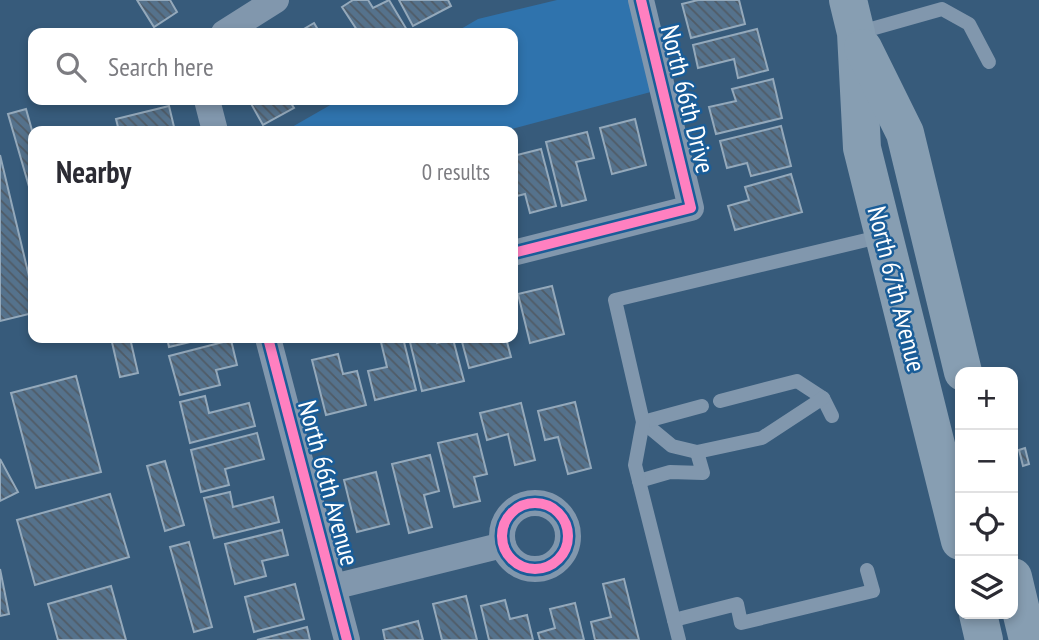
<!DOCTYPE html>
<html lang="en">
<head>
<meta charset="utf-8">
<style>
	:root { --surface:#fff; --page:#f7f7f7; --text:#2b2b33; --muted:#7c7c81; --line:#e1e1e2 }
	body { margin:0; font-family:"PT Sans Narrow",sans-serif; background:var(--page); color:var(--text) }
	.controls { position:absolute; right:21px; bottom:21px; display:grid; overflow:hidden; border-radius:14px; box-shadow:0 4px 10px #0003 }
	.controls button { width:63px; height:63px; display:grid; place-items:center; padding:0; border:0; border-bottom:2px solid var(--line); background:var(--surface); color:var(--text); font:35px sans-serif }
	.list { margin:0; padding:0; list-style:none }
	h2 { display:flex; justify-content:space-between; align-items:center; height:91px; margin:0; padding:0 28px; font-size:30px }
	h2 small { font-size:23px; font-weight:400; color:var(--muted) }
	.icon { flex:none; width:38px; height:38px; fill:none; stroke:currentColor; stroke-width:2; stroke-linecap:round; stroke-linejoin:round }
	.map { position:relative; flex:none; width:1039px; height:640px; overflow:hidden }
	.search { position:absolute; background:var(--surface); box-shadow:0 4px 10px #0003; left:28px; top:28px; width:490px; height:77px; display:flex; align-items:center; gap:18px; box-sizing:border-box; padding:0 24px; border-radius:14px; color:var(--muted); font-size:26px }
	.panel { position:absolute; background:var(--surface); box-shadow:0 4px 10px #0003; left:28px; top:126px; width:490px; height:217px; border-radius:14px }
	.map>svg:first-child { display:block }
	.park { fill:#2f73ad }
	.building { fill:url(#building-back-hatch); stroke:#94a9bb; stroke-width:2 }
	.lines { fill:none; stroke-linecap:round; stroke-linejoin:round }
	.service { stroke:#8197ad; stroke-width:14 }
	.minor { stroke:#8197ad; stroke-width:26 }
	.secondary { stroke:#879eb2; stroke-width:38 }
	.cycleway-casing { stroke:#1a5d98; stroke-width:15 }
	.cycleway { stroke:#ff80c0; stroke-width:10 }
	.labels { text-anchor:middle; dominant-baseline:central; stroke-width:5; stroke-linejoin:round; paint-order:stroke }
	.street-label { font-size:26px; fill:#fff; stroke:#1a5d98 }
</style>
</head>
<body>
<div class="map">
<svg width="1039" height="640" viewBox="0 0 1039 640">
	<defs>
		<pattern id="building-back-hatch" width="6" height="6" patternUnits="userSpaceOnUse" patternTransform="scale(1.75)"><rect width="6" height="6" fill="#55728c"/><path d="M-1 5l2 2M0 0l6 6M5-1l2 2" fill="none" stroke="#505b66"/></pattern>
	</defs>
	<rect width="100%" height="100%" fill="#375b7b"/>
	<polygon class="park" points="557,0 641,0 662,89 504,131 285,131 339,100 513,100 513,33 454,33 478,19"/>
	<g class="building">
		<polygon points="137,0 170,0 177,12 154,27"/>
		<polygon points="353,0 368,0 373,8 389,0 407,30 401,33 359,33 342,7"/>
		<polygon points="399,0 448,0 451,6 413,26"/>
		<polygon points="698,0 739,0 745,24 691,38 682,4"/>
		<polygon points="314,23 320,33 297,33"/>
		<polygon points="757,29 768,70 738,78 734,59 698,68 693,45"/>
		<polygon points="773,79 782,118 716,134 709,107 736,101 732,89"/>
		<polygon points="249,100 289,100 294,108 263,125"/>
		<polygon points="169,106 175,131 119,131 116,119"/>
		<polygon points="26,109 33,134 32,197 8,114"/>
		<polygon points="635,119 646,165 612,174 600,128"/>
		<polygon points="781,126 791,166 751,176 747,163 727,168 720,141"/>
		<polygon points="587,132 594,158 576,162 586,200 562,206 546,142"/>
		<polygon points="541,149 556,206 530,213 525,194 513,197 513,156"/>
		<polygon points="0,155 33,293 33,313 0,321"/>
		<polygon points="791,174 802,212 735,230 728,206 749,200 745,187"/>
		<polygon points="552,286 564,334 530,343 518,294"/>
		<polygon points="111,338 130,338 138,373 120,377"/>
		<polygon points="167,338 207,338 169,347"/>
		<polygon points="380,338 403,338 416,390 375,400 368,371 387,367"/>
		<polygon points="409,338 436,338 437,343 453,339 464,381 422,391"/>
		<polygon points="461,338 506,338 511,357 469,368"/>
		<polygon points="231,340 237,365 216,370 220,385 180,395 169,356"/>
		<polygon points="338,354 343,374 357,371 366,405 326,415 312,360"/>
		<polygon points="76,376 101,472 36,488 11,393"/>
		<polygon points="205,396 209,413 249,403 255,426 190,443 180,402"/>
		<polygon points="575,402 591,468 568,474 558,437 545,440 538,411"/>
		<polygon points="521,403 535,460 515,465 508,434 487,440 480,413"/>
		<polygon points="257,433 264,459 225,469 229,485 201,492 191,450"/>
		<polygon points="477,434 487,474 474,477 480,501 454,507 438,443"/>
		<polygon points="1025,448 1029,464 1023,466 1019,450"/>
		<polygon points="430,455 439,491 424,495 432,527 409,533 392,464"/>
		<polygon points="0,459 18,492 0,501"/>
		<polygon points="165,461 184,525 165,531 147,466"/>
		<polygon points="376,472 389,524 357,532 344,480"/>
		<polygon points="230,492 233,507 273,497 279,522 214,538 204,498"/>
		<polygon points="110,494 129,557 35,585 17,520"/>
		<polygon points="282,530 288,555 262,561 266,576 235,584 225,544"/>
		<polygon points="189,542 212,627 194,632 170,547"/>
		<polygon points="0,569 9,614 0,616"/>
		<polygon points="624,579 639,640 595,640 591,622 611,617 603,584"/>
		<polygon points="295,584 304,619 254,632 245,597"/>
		<polygon points="111,586 126,640 58,640 48,604"/>
		<polygon points="466,596 477,640 442,640 433,604"/>
		<polygon points="505,600 510,619 527,615 533,640 489,640 481,606"/>
		<polygon points="575,603 584,640 540,640 538,633 555,628 550,609"/>
		<polygon points="418,621 423,640 385,640 383,630"/>
		<polygon points="307,627 310,640 257,640"/>
	</g>
	<g class="lines">
		<g class="service">
			<polyline points="857,33 942,9 969,24 989,62"/>
			<polyline points="720,401 797,381 823,398 832,416"/>
			<polyline points="643,422 672,446 697,452"/>
			<polyline points="643,422 702,406"/>
			<polyline points="639,481 670,472 703,473 697,452 762,438 823,398"/>
			<polyline points="674,620 737,604 741,623 873,591 867,570"/>
			<polyline points="679,640 635,465 643,422 615,300 883,236"/>
		</g>
		<g class="minor">
			<polyline points="224,33 276,0"/>
			<polyline points="207,100 215,131"/>
			<polyline points="513,253 691,208 641,0"/>
			<polyline points="268,338 347,640"/>
			<circle cx="535" cy="536" r="33"/>
			<polyline points="333,587 503,545"/>
		</g>
		<g class="secondary">
			<polyline points="848,0 856,33 862,148 960,541"/>
			<polyline points="863,48 905,133 963,372"/>
			<polyline points="1013,577 1028,640"/>
			<polyline points="978,614 984,640"/>
		</g>
		<defs>
			<g id="cycleway">
				<polyline points="513,253 691,208 641,0"/>
				<polyline points="268,338 347,640"/>
				<circle cx="535" cy="536" r="33"/>
			</g>
		</defs>
		<use href="#cycleway" class="cycleway-casing"/>
		<use href="#cycleway" class="cycleway"/>
	</g>
	<g class="labels">
		<g class="street-label">
			<text transform="translate(688 99) rotate(76)">North 66th Drive</text>
			<text transform="translate(897 289) rotate(76)">North 67th Avenue</text>
			<text transform="translate(329 483) rotate(75)">North 66th Avenue</text>
		</g>
	</g>
</svg>
<div class="controls">
<button>+</button>
<button>−</button>
<button><svg class="icon" aria-label="locate" viewBox="0 0 24 24"><circle cx="12" cy="12" r="6"/><path d="M12 2v4M12 18v4M2 12h4M18 12h4"/></svg></button>
<button><svg class="icon" aria-label="layers" viewBox="0 0 24 24"><path d="M12 4l9 5-9 5-9-5zM3 14l9 5 9-5"/></svg></button>
</div>
<div class="search"><svg class="icon" aria-label="search" viewBox="0 0 24 24"><circle cx="10" cy="10" r="6"/><path d="M15 15l6 6"/></svg>Search here</div>
<section class="panel">
<h2>Nearby<small>0 results</small></h2>
<ul class="list">
</ul>
</section>
</div>
</body>
</html>
